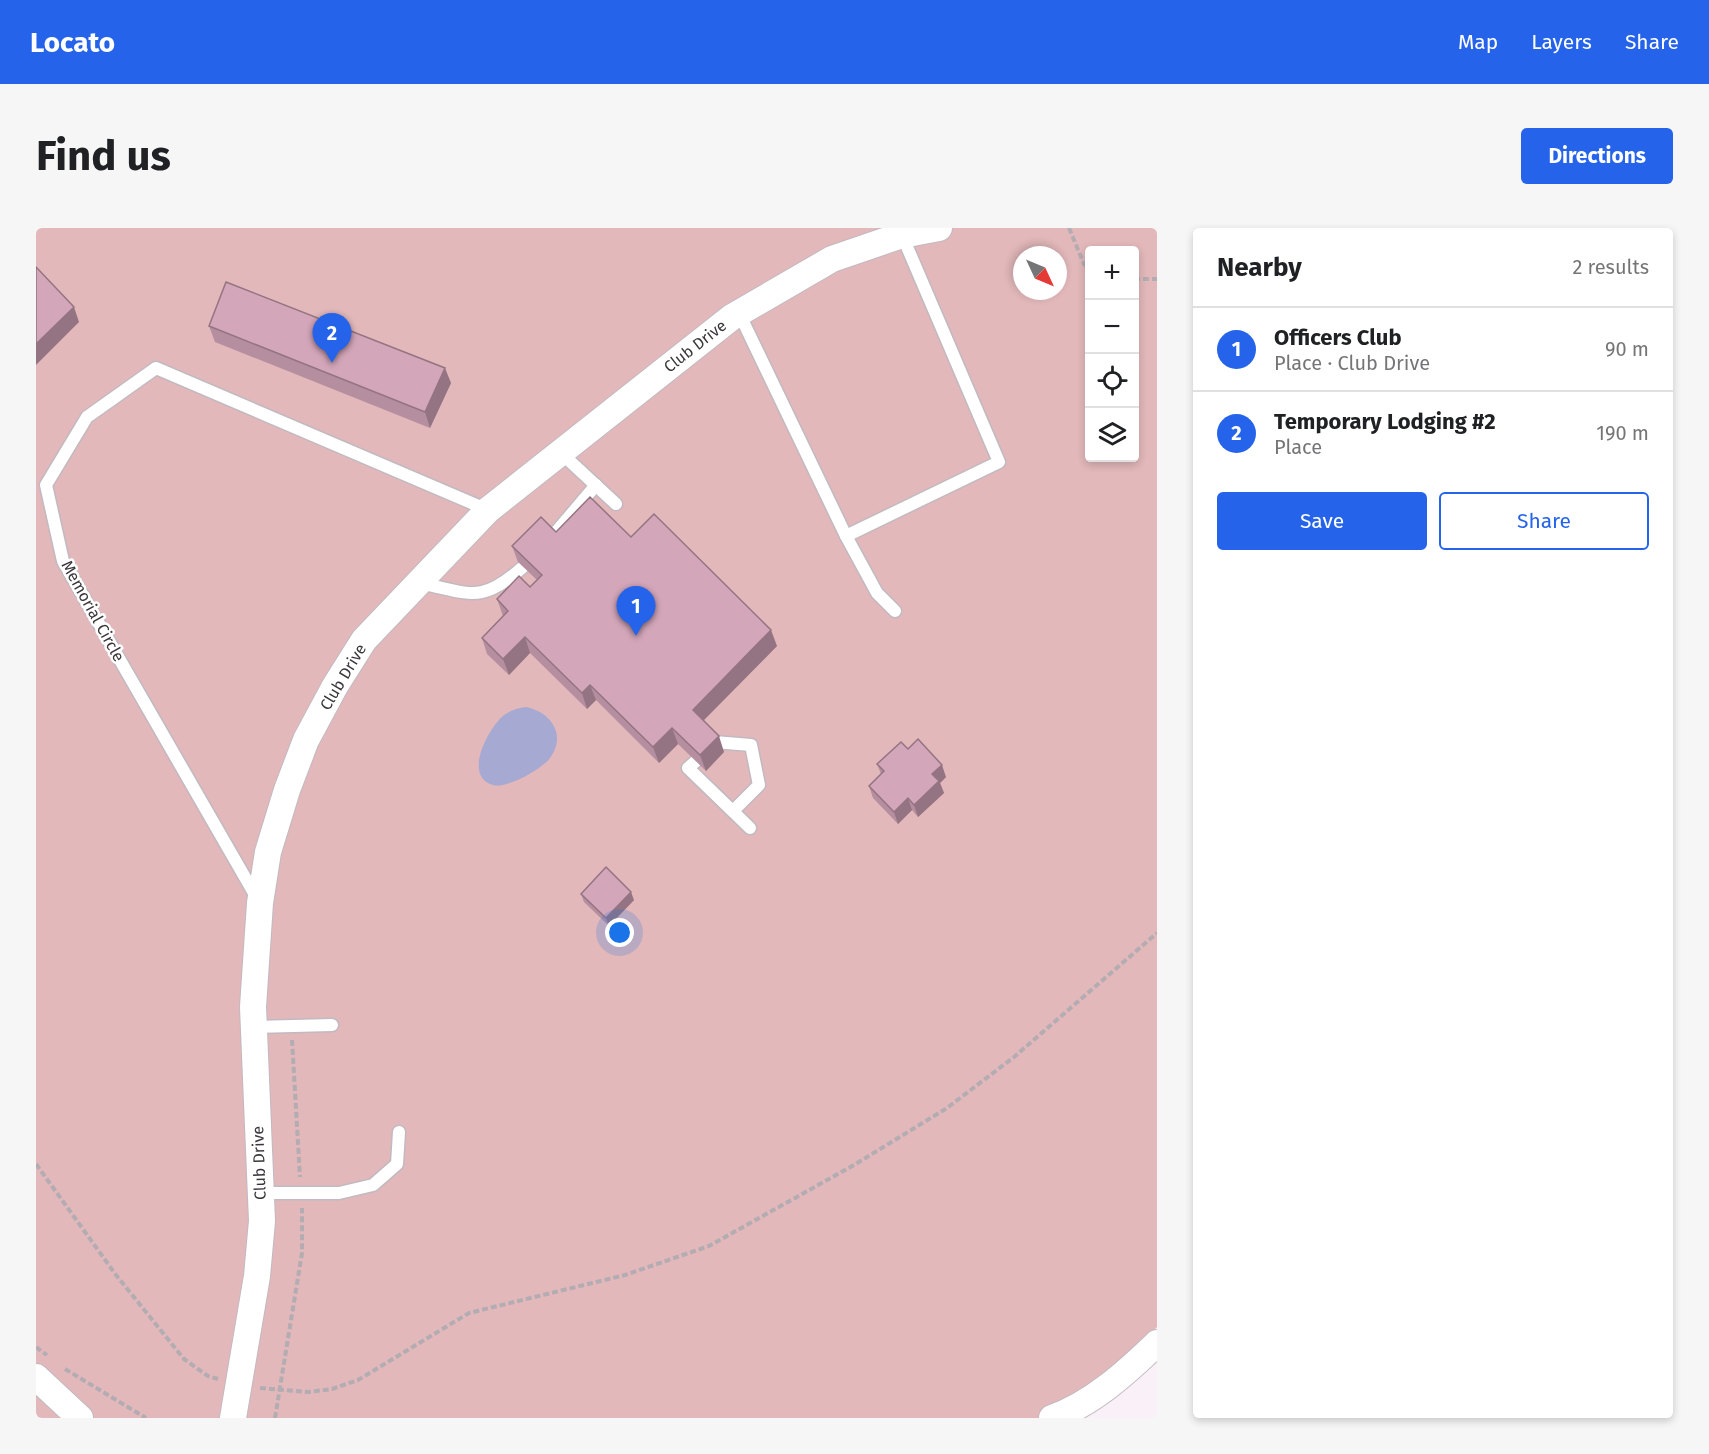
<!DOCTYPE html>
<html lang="en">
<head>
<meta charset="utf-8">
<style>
	:root { --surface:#fff; --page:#f6f6f6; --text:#202124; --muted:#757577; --line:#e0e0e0; --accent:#2563eb }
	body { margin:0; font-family:"Fira Sans",sans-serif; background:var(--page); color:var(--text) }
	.controls { position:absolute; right:18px; top:18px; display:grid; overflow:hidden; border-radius:6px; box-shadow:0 3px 9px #0003 }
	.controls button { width:54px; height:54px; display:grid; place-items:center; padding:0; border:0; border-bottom:2px solid var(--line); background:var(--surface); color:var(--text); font:30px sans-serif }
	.compass { position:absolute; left:977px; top:18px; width:54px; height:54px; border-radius:50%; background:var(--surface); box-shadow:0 3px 9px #0003; rotate:134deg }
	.you { position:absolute; left:584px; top:705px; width:21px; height:21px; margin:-15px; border:4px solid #fff; border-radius:50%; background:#1a73e8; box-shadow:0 0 0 9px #1a73e833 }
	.badge { display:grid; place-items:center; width:39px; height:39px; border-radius:50%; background:var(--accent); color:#fff; font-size:20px; font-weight:700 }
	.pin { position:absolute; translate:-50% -50px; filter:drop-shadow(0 2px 3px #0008) }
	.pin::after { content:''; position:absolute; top:32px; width:21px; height:18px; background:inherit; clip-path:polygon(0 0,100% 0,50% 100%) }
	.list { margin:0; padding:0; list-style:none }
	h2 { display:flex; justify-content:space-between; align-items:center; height:78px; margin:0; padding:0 24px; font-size:26px }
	h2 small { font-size:20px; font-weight:400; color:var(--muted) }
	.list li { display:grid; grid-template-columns:39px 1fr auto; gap:18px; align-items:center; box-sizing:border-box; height:84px; padding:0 24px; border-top:2px solid var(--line) }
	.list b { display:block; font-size:22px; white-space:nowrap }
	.list p { margin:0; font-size:20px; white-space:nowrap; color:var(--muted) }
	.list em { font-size:20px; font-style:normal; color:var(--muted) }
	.actions { display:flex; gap:12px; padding:18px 24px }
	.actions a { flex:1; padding:14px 0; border:2px solid var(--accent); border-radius:6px; text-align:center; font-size:21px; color:var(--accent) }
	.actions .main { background:var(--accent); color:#fff }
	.icon { flex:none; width:33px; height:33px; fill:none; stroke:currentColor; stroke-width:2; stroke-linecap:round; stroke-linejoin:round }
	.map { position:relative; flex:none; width:1121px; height:1190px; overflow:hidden; border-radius:6px }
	header { display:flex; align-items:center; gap:36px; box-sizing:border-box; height:84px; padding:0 30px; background:var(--accent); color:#fff }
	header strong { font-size:28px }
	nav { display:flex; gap:33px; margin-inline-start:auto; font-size:21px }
	.intro { display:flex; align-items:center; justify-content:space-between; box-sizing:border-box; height:144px; padding:0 36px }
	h1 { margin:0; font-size:42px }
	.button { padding:15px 27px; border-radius:6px; background:var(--accent); color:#fff; font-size:21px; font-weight:700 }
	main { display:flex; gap:36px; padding:0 36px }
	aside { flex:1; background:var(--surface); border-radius:6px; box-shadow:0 3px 9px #0003 }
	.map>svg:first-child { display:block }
	.green { fill:#e2b8ba; fill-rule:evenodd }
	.water { fill:#a6aad2 }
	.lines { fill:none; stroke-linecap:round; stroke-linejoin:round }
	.service-casing { stroke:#c2b9c1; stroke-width:15 }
	.minor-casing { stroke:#c2b9c1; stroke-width:28 }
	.path { stroke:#b3acb2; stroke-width:4; stroke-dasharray:6 3; stroke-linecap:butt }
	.service { stroke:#fff; stroke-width:12 }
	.minor { stroke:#fff; stroke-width:26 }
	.wall { fill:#b58f9f }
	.shaded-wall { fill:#947482 }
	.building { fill:#d3a6b9; stroke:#947482; stroke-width:1.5 }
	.labels { text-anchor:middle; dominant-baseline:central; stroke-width:5; stroke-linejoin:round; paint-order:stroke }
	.street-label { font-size:16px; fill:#3a373a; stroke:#fff }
</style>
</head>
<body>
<header>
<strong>Locato</strong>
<nav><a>Map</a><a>Layers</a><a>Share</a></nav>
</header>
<div class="intro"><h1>Find us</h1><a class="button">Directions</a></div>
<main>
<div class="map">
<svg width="1121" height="1190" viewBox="0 0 1121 1190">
	<rect width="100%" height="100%" fill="#f9f0f8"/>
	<path class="green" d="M0,0H1121V1099L1051,1171L1002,1190H0ZM1054,22H1098V230H1054ZM986,27H1022V63H986Z"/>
	<path class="water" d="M490,479C515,484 531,507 514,530C505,542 470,561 457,557C426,548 453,499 468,487C475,482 482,480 490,479Z"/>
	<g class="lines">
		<defs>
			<g id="service">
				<polyline points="703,85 810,308 841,365 859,383"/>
				<polyline points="524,224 580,276"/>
				<polyline points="810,308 963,234 866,7"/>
				<polyline points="515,310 560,257"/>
				<path d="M383,355C435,365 444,377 487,339"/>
				<polyline points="678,514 715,517 723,557 697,583"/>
				<polyline points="660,533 652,540 714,600"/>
				<polyline points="222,672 27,333 10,257 51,189 120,140 452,282"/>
				<polyline points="218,799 296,797"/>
				<polyline points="225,965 303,965 337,957 361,936 363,904"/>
			</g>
			<g id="minor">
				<polyline points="0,1149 44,1190"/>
				<polyline points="197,1190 221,1048 226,993 217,779 224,675 232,624 251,562 270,512 299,458 328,412 452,282 696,89 796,31 866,7 903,0"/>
				<path d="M1016,1190C1056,1176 1091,1144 1121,1115"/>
			</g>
		</defs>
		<use href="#service" class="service-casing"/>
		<use href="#minor" class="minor-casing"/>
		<g class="path">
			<polyline points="1033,0 1048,36 1054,42"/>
			<polyline points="1098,51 1121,51"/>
			<polyline points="256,812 264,949"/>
			<polyline points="0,936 80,1047 148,1131 172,1148 182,1151"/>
			<polyline points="0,1119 11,1127"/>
			<polyline points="29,1141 110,1190"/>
			<polyline points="224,1160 273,1164 296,1161 322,1152 433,1085 589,1047 673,1018 818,937 911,880 978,829 1121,705"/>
			<polyline points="239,1190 266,1025 266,980"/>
		</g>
		<use href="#service" class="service"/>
		<use href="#minor" class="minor"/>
	</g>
	<g class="wall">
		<polygon points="173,98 415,155 394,200 179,114"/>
		<polygon points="520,304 595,309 741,418 667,493 688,524 670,543 642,516 623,535 560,472 551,481 494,425 473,447 451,426 446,410 467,388 461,371 494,359 501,352 482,334 476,318"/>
		<polygon points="872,521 910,549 904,555 908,565 882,589 876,582 862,596 837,570 833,558 845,546 841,536"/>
		<polygon points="545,666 598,672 573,698 548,674"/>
	</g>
	<g class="shaded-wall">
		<polygon points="38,79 43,94 0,137 0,116"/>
		<polygon points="409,140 415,155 394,200 389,184"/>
		<polygon points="735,402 741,418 662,498 657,482"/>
		<polygon points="489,409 494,425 473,447 467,431"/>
		<polygon points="554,457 560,472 551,481 546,465"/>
		<polygon points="636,500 642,516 623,535 617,519"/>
		<polygon points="683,508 688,524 670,543 664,527"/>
		<polygon points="906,537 910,549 904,555 908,565 882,589 878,577 896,546"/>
		<polygon points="872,570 876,582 862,596 858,584"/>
		<polygon points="595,664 598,672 573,698 570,690"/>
	</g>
	<g class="building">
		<polygon points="0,39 38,79 0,116"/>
		<polygon points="190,54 409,140 389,184 173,98"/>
		<polygon points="554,269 595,309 618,286 735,402 657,482 683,508 664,527 636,500 617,519 554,457 546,465 489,409 467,431 446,410 472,383 461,371 483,348 494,359 506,347 476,318 505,289 520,304"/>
		<polygon points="882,511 906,537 896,546 903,553 878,577 872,570 858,584 833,558 848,543 841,536 865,514 872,521"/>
		<polygon points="570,639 595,664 570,690 545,666"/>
	</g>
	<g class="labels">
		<g class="street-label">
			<text transform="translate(659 118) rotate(-38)">Club Drive</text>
			<text transform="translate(57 383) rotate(61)">Memorial Circle</text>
			<text transform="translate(307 449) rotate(-59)">Club Drive</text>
			<text transform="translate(223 935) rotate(-92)">Club Drive</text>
		</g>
	</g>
</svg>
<div class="controls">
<button>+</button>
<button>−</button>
<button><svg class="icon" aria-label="locate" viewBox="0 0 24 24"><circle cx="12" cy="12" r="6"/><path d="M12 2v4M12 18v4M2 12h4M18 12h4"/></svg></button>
<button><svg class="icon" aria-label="layers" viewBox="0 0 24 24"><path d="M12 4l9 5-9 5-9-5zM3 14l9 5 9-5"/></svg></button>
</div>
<svg class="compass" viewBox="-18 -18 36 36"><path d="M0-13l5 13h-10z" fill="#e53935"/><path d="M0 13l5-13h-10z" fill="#757577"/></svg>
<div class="you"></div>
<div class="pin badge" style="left:600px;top:408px">1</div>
<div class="pin badge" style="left:296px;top:135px">2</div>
</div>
<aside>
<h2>Nearby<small>2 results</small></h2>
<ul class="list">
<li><span class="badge">1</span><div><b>Officers Club</b><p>Place · Club Drive</p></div><em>90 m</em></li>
<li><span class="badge">2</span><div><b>Temporary Lodging #2</b><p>Place</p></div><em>190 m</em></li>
</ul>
<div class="actions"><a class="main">Save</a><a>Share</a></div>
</aside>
</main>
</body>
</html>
